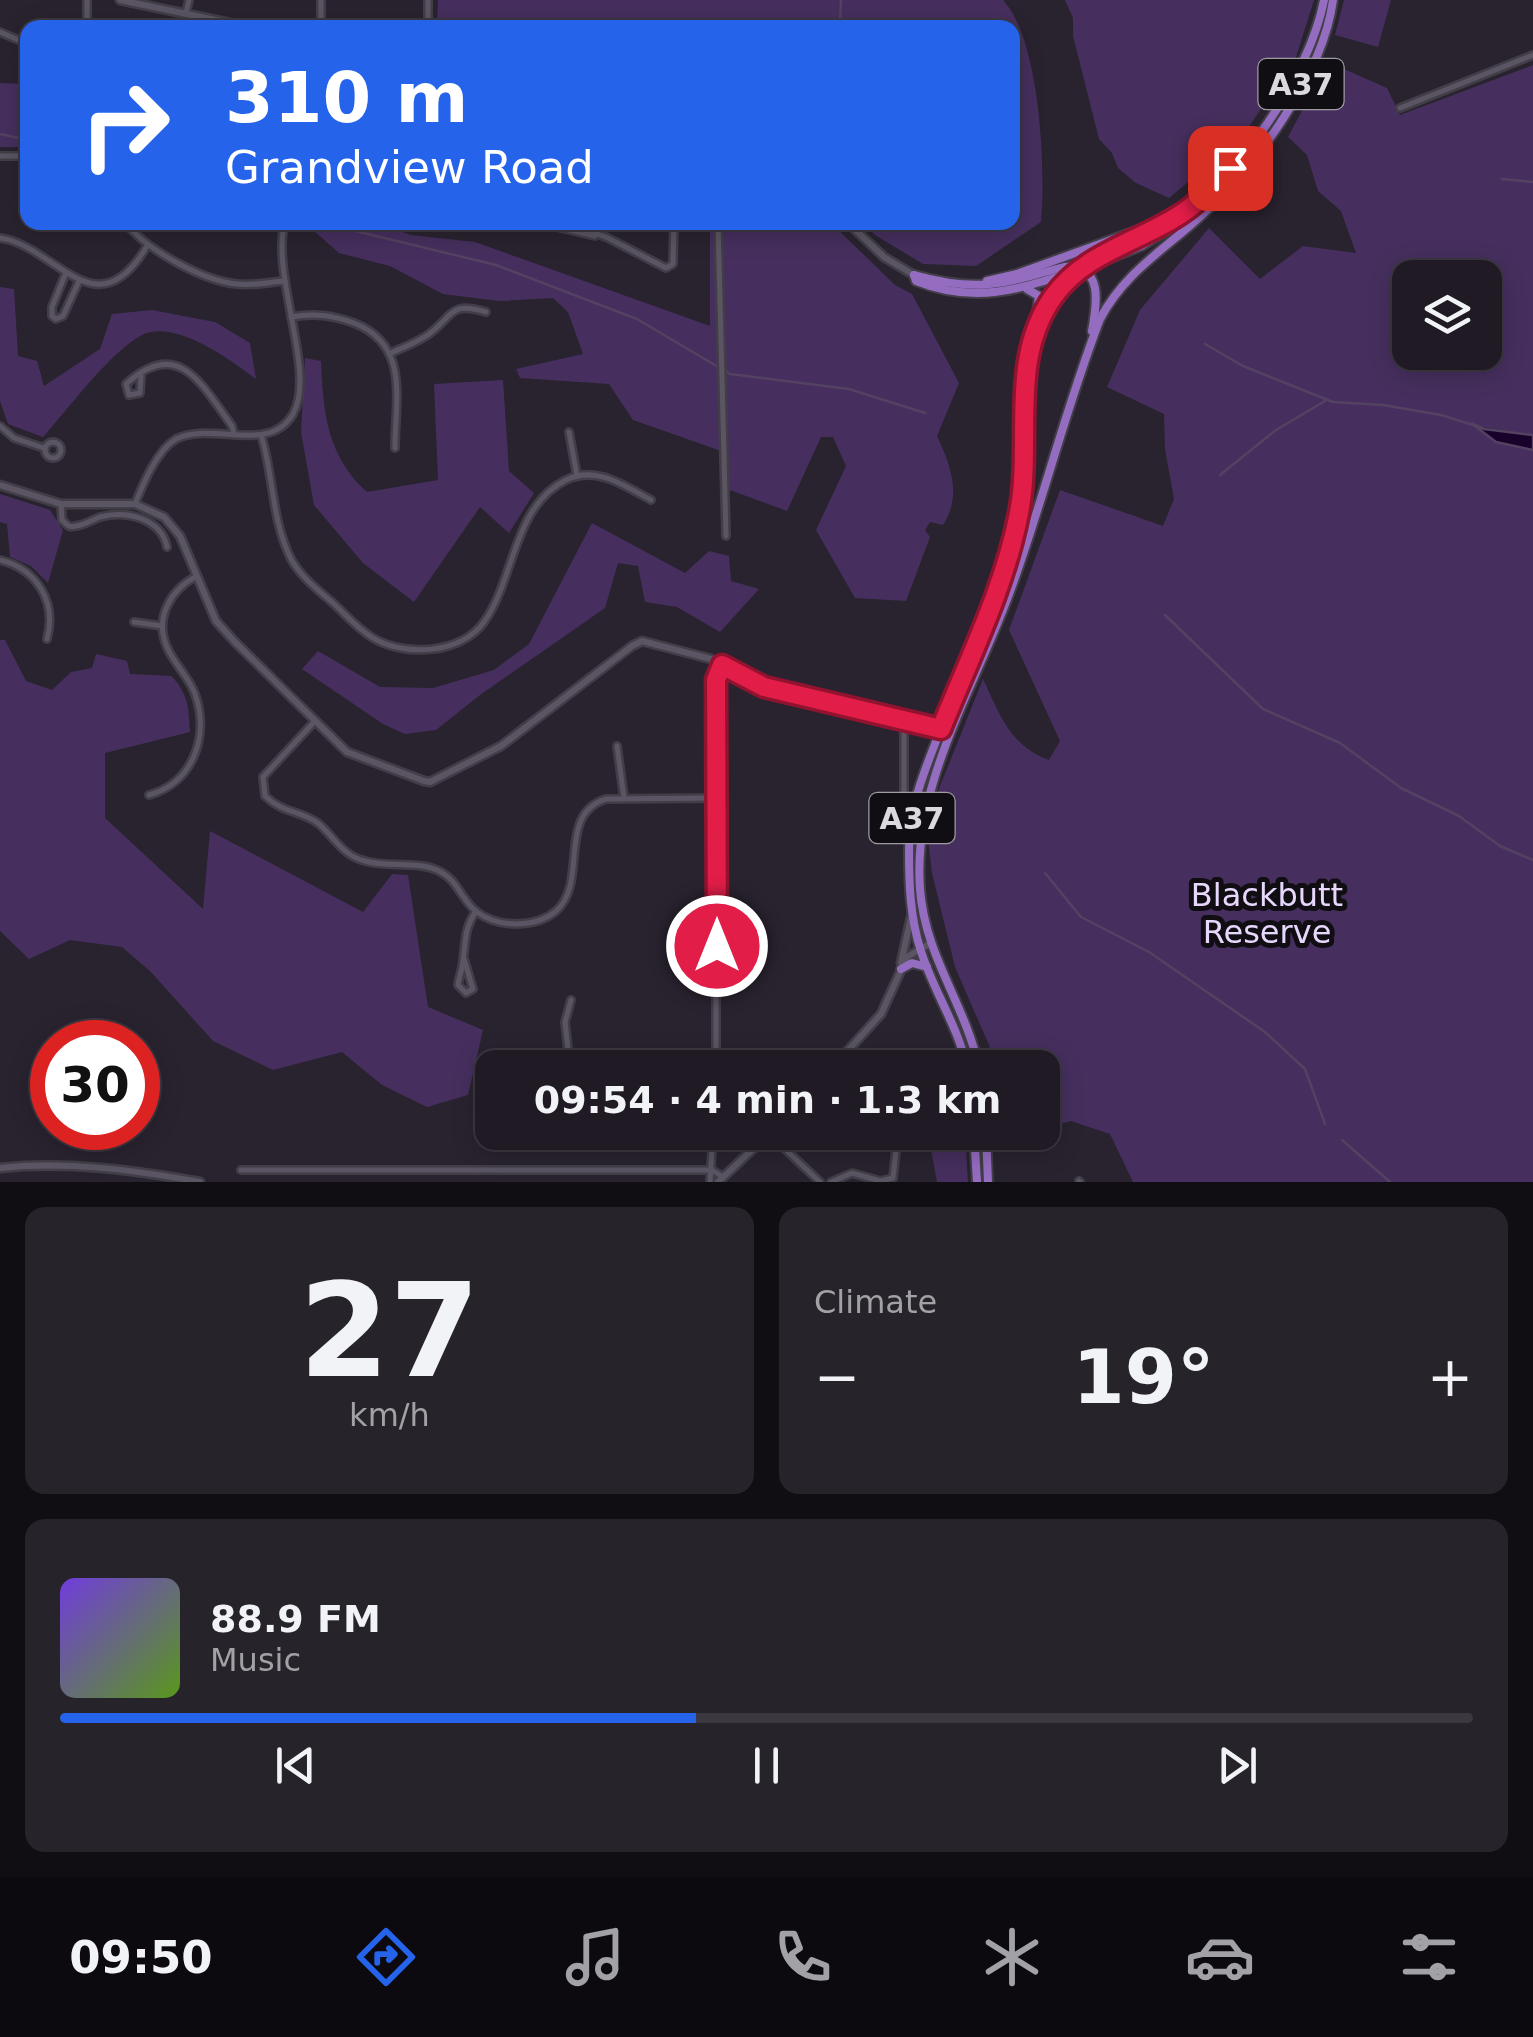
<!DOCTYPE html>
<meta charset="utf-8">
<style>
body{margin:0;font-family:"DejaVu Sans",sans-serif;background:#27232b;color:#f1f3f6;height:100vh;display:flex;flex-direction:column;font-size:38px;white-space:nowrap}
*{box-sizing:border-box;margin:0}
p{font-size:32px;color:#a1a1a6}
.icon{flex:none;width:55px;height:55px;fill:none;stroke:currentColor;stroke-width:2;stroke-linecap:round;stroke-linejoin:round}
.map{position:relative;height:1182px;overflow:hidden}
.sheet{display:flex;flex-direction:column;gap:25px;padding:25px;background:#110e13;flex:1}
.sheet>*{flex:none}
.guide{position:absolute;left:20px;top:20px;width:1000px;height:210px;border-radius:20px;box-shadow:0 5px 25px #0003,0 0 0 2px #3c3841;background:#2563eb;color:#fff;overflow:hidden}
.controls{position:absolute;left:1392px;top:260px;display:grid;gap:20px}
.controls a{display:grid;place-items:center;width:110px;height:110px;border-radius:20px;background:#1f1a23;box-shadow:0 5px 25px #0003,0 0 0 2px #3c3841;font-size:50px}
.speed{position:absolute;left:30px;top:1020px;display:flex;gap:20px;font-size:50px;font-weight:700;text-align:center}
.speed>*{display:grid;place-content:center;width:130px;height:130px;border-radius:50%;background:#1f1a23;box-shadow:0 5px 25px #0003,0 0 0 2px #3c3841;line-height:1}
.speed .limit{border:15px solid #d22;background:#fff;color:#111}
.pin{position:absolute;display:grid;place-items:center;width:85px;height:85px;color:#fff;margin:-42px;border-radius:20px;box-shadow:0 5px 15px #0006}
.me{position:absolute;width:110px;margin:-55px;rotate:0deg;stroke-linejoin:round;filter:drop-shadow(0 0 8px #0008)}
.turn{display:flex;align-items:center;gap:35px;height:210px;padding:0 40px;font-size:45px}
.turn .icon{width:130px;height:130px;stroke-width:2.5}
.turn b{display:block;font-size:70px;line-height:85px}
.big{font-size:75px;font-weight:600;line-height:1.1}
.sheet .card{flex:1;display:flex;flex-direction:column;justify-content:center;gap:15px;min-width:0;padding:0 35px;border-radius:20px;background:#27232b}
.sheet .dial{align-items:center;gap:0}
.dial b{font-size:130px;line-height:1}
.song{display:flex;align-items:center;gap:30px}
.cover{width:120px;height:120px;border-radius:15px;background:linear-gradient(135deg,hsl(260 70% 55%),hsl(90 70% 35%))}
.played{height:10px;border-radius:5px;background:linear-gradient(90deg,#2563eb 45%,#3c3841 45%)}
.keys{display:flex;justify-content:space-around;direction:ltr}
.heat{display:flex;justify-content:space-between;align-items:center;font-size:55px;direction:ltr}
.sheet .tiles{flex:1;display:grid;gap:25px;grid-template-columns:1fr 1fr}
.card:last-child{grid-column:span 2}
.trip{position:absolute;left:475px;top:1050px;width:585px;height:100px;border-radius:20px;background:#1f1a23;box-shadow:0 5px 25px #0003,0 0 0 2px #3c3841;font-weight:600;line-height:100px;text-align:center}
.tabs{display:flex;height:160px;justify-content:space-around;align-items:center;background:#0c0a0e;color:#a1a1a6}
.tabs .icon{width:70px;height:70px}
.tabs .active{color:#2563eb}
.tabs b{font-size:45px;color:#f1f3f6}
.map>svg:first-child{display:block}
.green{fill:#462f5e;fill-rule:evenodd}
.water{fill:#18012a;stroke:#534261;stroke-width:2.5}
.lines{fill:none;stroke-linecap:round;stroke-linejoin:round}
.stream{stroke:#534261;stroke-width:2.5}
.minor-casing{stroke:#423e47;stroke-width:10}
.tertiary-casing{stroke:#423e47;stroke-width:11}
.secondary-casing{stroke:#423e47;stroke-width:11}
.trunk-casing{stroke:#423e47;stroke-width:12}
.minor{stroke:#5b5563;stroke-width:5}
.tertiary{stroke:#5b5563;stroke-width:6}
.secondary{stroke:#5b5563;stroke-width:6}
.trunk{stroke:#946cc0;stroke-width:8}
.route-casing{stroke:#92132f;stroke-width:25}
.route{stroke:#e11d48;stroke-width:18}
.labels{text-anchor:middle;dominant-baseline:central;stroke-width:10;stroke-linejoin:round;paint-order:stroke}
.shield{fill:#100e13;stroke:#9f9ba2;stroke-width:2.5}
.shield-label{font-size:30px;font-weight:bold;fill:#dcd8e0}
.park-label{font-size:32px;fill:#e7d7fc;stroke:#100e13}
</style>
<div class="map">
<svg width="1533" height="1182" viewBox="0 0 1533 1182">
<rect width="100%" height="100%" fill="#29232f"/>
<g class="green">
<path d="M438,0H1003C1040,39 1046,170 1041,222L976,266L923,264L875,235L863,223L1012,222V28H437Z"/>
<path d="M1065,0H1314L1296,57L1242,137L1169,198L1136,183L1118,168L1112,153L1099,139L1073,36V18Z"/>
<path d="M1344,0H1391L1378,47L1335,35Z"/>
<path d="M1328,62L1387,88L1400,115L1533,65V435L1476,426L1496,442L1533,450V1182H1133L1110,1134L1071,1121L1043,1128L1042,1068L993,1067L989,1045L955,967L932,873L926,821L983,679C1000,715 1010,746 1049,760L1060,741L1009,630L1060,490L1163,526L1174,499L1165,449L1164,414L1107,387L1140,310L1209,228L1260,279L1303,246L1356,253L1341,211L1318,191L1307,155L1288,137ZM1410,278H1485V352H1410Z"/>
<path d="M0,83L27,84V147H0Z"/>
<path d="M305,223H377L411,235L475,242L710,326V223H831L895,285L912,294L959,383L937,436C951,466 962,496 943,525L930,522L925,530L930,537L906,601L855,598L816,530L846,466L833,437H821L787,511L727,489L724,452L633,420L609,384L520,378L516,369L583,354L568,312L553,298L499,301L443,294L390,266L339,253Z"/>
<path d="M0,287L14,289L18,356L37,361L44,386L100,349L112,314L152,310L215,322L250,343L256,379C230,360 176,319 142,335C111,351 68,409 43,437L8,424L0,401Z"/>
<path d="M305,358L321,361C323,412 327,456 367,492L438,480L434,384L503,380L509,471L534,493L509,533L480,507L414,602L363,563L314,505L301,432Z"/>
<path d="M0,494L50,510L63,530L48,583L31,566L10,557L7,524L0,522Z"/>
<path d="M592,523L685,573L709,551L729,556L731,581L759,589L720,632L677,607L645,602L638,566L618,563L605,608L480,695L436,730L405,734L383,724L302,669L318,651L380,687L433,688L494,670L529,644Z"/>
<path d="M0,640H5L26,681L52,690L71,672L92,668L96,654L127,661L130,674L171,676C188,692 189,710 190,732L105,753V818L203,909L210,831L363,912L392,874L408,875L428,1007L483,1030L468,1095L427,1107L382,1085L342,1052L273,1070L213,1041L150,971L122,947L70,940L29,959L0,931Z"/>
<path d="M928,1133H965L968,1182H937Z"/>
</g>
<path class="water" d="M1471,423L1484,429L1533,435V450L1496,442Z"/>
<g class="lines">
<g class="stream">
<path d="M841,0L840,23L844,28"/>
<path d="M0,134L28,140"/>
<path d="M1502,179L1533,182"/>
<path d="M318,222L496,265L637,319L730,374L849,389L925,413"/>
<path d="M1205,344L1243,366L1333,402L1383,405L1441,415L1473,425"/>
<path d="M1220,475L1276,430L1325,401"/>
<path d="M1165,615L1263,709L1340,743L1401,788L1459,816L1500,846L1533,860"/>
<path d="M1045,873L1081,917L1149,952L1265,1032L1305,1069L1325,1124"/>
<path d="M1342,1140L1390,1182"/>
</g>
<g class="minor-casing">
<g id="minor">
<path d="M321,0V28"/>
<path d="M186,13L189,0"/>
<path d="M87,28V0"/>
<path d="M428,28V0"/>
<path d="M0,32L28,44"/>
<path d="M1400,108L1533,55"/>
<path d="M0,156H28"/>
<path d="M125,222C145,249 203,281 237,284C253,286 269,282 285,281"/>
<path d="M535,222L595,236"/>
<path d="M567,222L608,238L666,268L673,264L674,222"/>
<path d="M718,222L726,536"/>
<path d="M0,238C55,245 96,333 147,246"/>
<path d="M65,275L52,307V316L56,319L63,316L79,281"/>
<path d="M291,317C314,313 332,315 354,323C410,345 395,399 395,448"/>
<path d="M391,353C404,347 418,342 429,334C454,315 450,301 486,312"/>
<path d="M141,376L140,393L129,395L126,384C178,337 201,383 232,426L234,434"/>
<path d="M0,426L14,438L44,448"/>
<path d="M569,432L577,476"/>
<path d="M261,435C274,476 271,519 291,559C301,577 318,590 333,603C346,615 358,629 373,638C405,657 461,654 484,622C515,579 513,506 566,480C596,465 625,486 651,500"/>
<circle cx="53" cy="450" r="8"/>
<path d="M61,504L62,520C68,525 68,528 76,526C84,525 92,520 100,517C126,510 161,518 167,547"/>
<path d="M135,504C143,484 157,450 176,439C211,421 269,455 293,414C317,373 270,274 285,222"/>
<path d="M0,560C37,569 57,602 47,639"/>
<path d="M134,622L162,626"/>
<path d="M315,721L263,777L265,796C282,813 303,811 319,824C335,838 343,856 365,861C389,868 419,860 441,872C458,881 462,901 477,912C498,928 536,928 556,911C589,882 556,814 606,799L717,798"/>
<path d="M617,746L624,798"/>
<path d="M149,795C193,783 210,736 195,694C189,677 174,664 167,647C154,618 171,589 197,576"/>
<path d="M904,805V722"/>
<path d="M464,959L473,989L466,993L458,985C459,976 463,968 463,960C466,940 464,929 476,911"/>
<path d="M570,1068L565,1022L571,1000"/>
<path d="M716,1068V680L721,665"/>
<path d="M769,1134L820,1182"/>
<path d="M241,1170H712L723,1177"/>
<path d="M1079,1181L1080,1182"/>
<path d="M710,1182L713,1132"/>
<path d="M831,1182L852,1173L880,1181L893,1178L898,1132"/>
</g>
</g>
<g class="tertiary-casing">
<path id="tertiary" d="M0,485L61,504H135L164,517L180,536L216,621L235,642L347,752L424,781L430,782L501,746L632,646L642,641L711,659L764,687L904,722L944,728"/>
</g>
<g class="secondary-casing">
<g id="secondary">
<path d="M120,0L254,28"/>
<path d="M847,222L884,257L914,275"/>
<path d="M901,963L911,917"/>
<path d="M832,1068L881,1014L907,957L929,944"/>
<path d="M0,1168C66,1161 135,1170 200,1182"/>
<path d="M718,1182L771,1132"/>
</g>
</g>
<g class="trunk-casing">
<g id="trunk">
<path d="M1088,267L1141,246L1204,208"/>
<path d="M914,275L916,281C973,304 1020,290 1075,271"/>
<path d="M914,275C979,293 1001,284 1064,267C1104,264 1097,304 1092,331"/>
<path d="M987,281L1017,274L1144,228"/>
<path d="M1027,289L1039,296L1036,322"/>
<path d="M901,969L912,963L927,967"/>
<path d="M967,1068C958,1025 932,989 920,948C910,916 909,883 909,850C909,803 928,762 945,719C970,657 1000,593 1016,527C1034,452 1004,355 1057,292C1088,255 1131,243 1171,220C1238,182 1310,74 1324,0"/>
<path d="M979,1068C965,1003 925,957 920,889C912,781 977,685 1012,586C1044,498 1066,407 1100,319C1125,272 1164,250 1202,215C1256,166 1323,75 1333,0"/>
<path d="M974,1132L977,1182"/>
<path d="M986,1132L988,1182"/>
</g>
</g>
<use href="#minor" class="minor"/>
<use href="#tertiary" class="tertiary"/>
<use href="#secondary" class="secondary"/>
<use href="#trunk" class="trunk"/>
</g>
<g class="lines">
<g class="route-casing">
<path id="route" d="M717,946L716,680L722,665L764,687L941,729C969,659 1005,587 1019,513C1033,441 1008,361 1053,297C1083,255 1131,244 1173,219C1196,206 1213,187 1230,168"/>
</g>
<use href="#route" class="route"/>
</g>
<g class="labels">
<g class="shield">
<rect x="1258.5" y="59" width="85" height="50" rx="8"/>
<rect x="869.5" y="793" width="85" height="50" rx="8"/>
</g>
<g class="shield-label">
<text x="1301" y="84">A37</text>
<text x="912" y="818">A37</text>
</g>
<g class="park-label">
<text x="1267" y="895">Blackbutt<tspan x="1267" dy="37">Reserve</tspan></text>
</g>
</g>
</svg>
<div class="controls">
<a><svg class="icon" aria-label="layers" viewBox="0 0 24 24"><path d="M12 4l9 5-9 5-9-5zM3 14l9 5 9-5"/></svg></a>
</div>
<div class="speed"><div class="limit">30</div></div>
<div class="pin" style="left:1230px;top:168px;background:#d93025"><svg class="icon" aria-label="arrive" viewBox="0 0 24 24"><path d="M6 21V4h12l-3 4 3 4H6"/></svg></div>
<svg class="me" style="left:717px;top:946px" viewBox="-20 -20 40 40"><circle r="17" fill="#e11d48" stroke="#fff" stroke-width="3"/><path d="M0-11L8 9 0 5-8 9z" fill="#fff"/></svg>
<div class="trip">09:54 · 4 min · 1.3 km</div>
<div class="guide">
<div class="turn"><svg class="icon" aria-label="right" viewBox="0 0 24 24"><path d="M7 20v-9h11M14 6l5 5-5 5"/></svg><div><b>310 m</b>Grandview Road</div></div>
</div>
</div>
<section class="sheet">
<div class="tiles">
<div class="card dial"><b>27</b><p>km/h</p></div>
<div class="card"><p>Climate</p>
<div class="heat"><a>−</a><b class="big">19°</b><a>+</a></div>
</div>
<div class="card">
<div class="song"><i class="cover"></i><div><b>88.9 FM</b><p>Music</p></div></div>
<div class="played"></div>
<div class="keys"><svg class="icon" aria-label="previous" viewBox="0 0 24 24"><path d="M18 5L8 12l10 7zM5 5v14"/></svg><svg class="icon" aria-label="pause" viewBox="0 0 24 24"><path d="M8 5v14M16 5v14"/></svg><svg class="icon" aria-label="next" viewBox="0 0 24 24"><path d="M6 5l10 7-10 7zM19 5v14"/></svg></div>
</div>
</div>
</section>
<nav class="tabs">
<b>09:50</b>
<svg class="icon active" aria-label="directions" viewBox="0 0 24 24"><path d="M12 3l9 9-9 9-9-9zM9 14v-3h6M13 9l2 2-2 2"/></svg>
<svg class="icon" aria-label="music" viewBox="0 0 24 24"><path d="M9 18V5l10-2v13"/><circle cx="6" cy="18" r="3"/><circle cx="16" cy="16" r="3"/></svg>
<svg class="icon" aria-label="phone" viewBox="0 0 24 24"><path d="M5 4h4l2 5-3 2q2 4 5 5l2-3 5 2v4C11 20 4 13 5 4z"/></svg>
<svg class="icon" aria-label="climate" viewBox="0 0 24 24"><path d="M12 3v18M4 7l16 10M4 17L20 7"/></svg>
<svg class="icon" aria-label="car" viewBox="0 0 24 24"><path d="M5 17H2v-5l4-1 3-4h7l3 4 3 1v5h-3M9 17h6M6 11h13"/><circle cx="7" cy="17" r="2"/><circle cx="17" cy="17" r="2"/></svg>
<svg class="icon" aria-label="filters" viewBox="0 0 24 24"><path d="M4 7h16M4 17h16"/><circle cx="9" cy="7" r="2"/><circle cx="15" cy="17" r="2"/></svg>
</nav>
